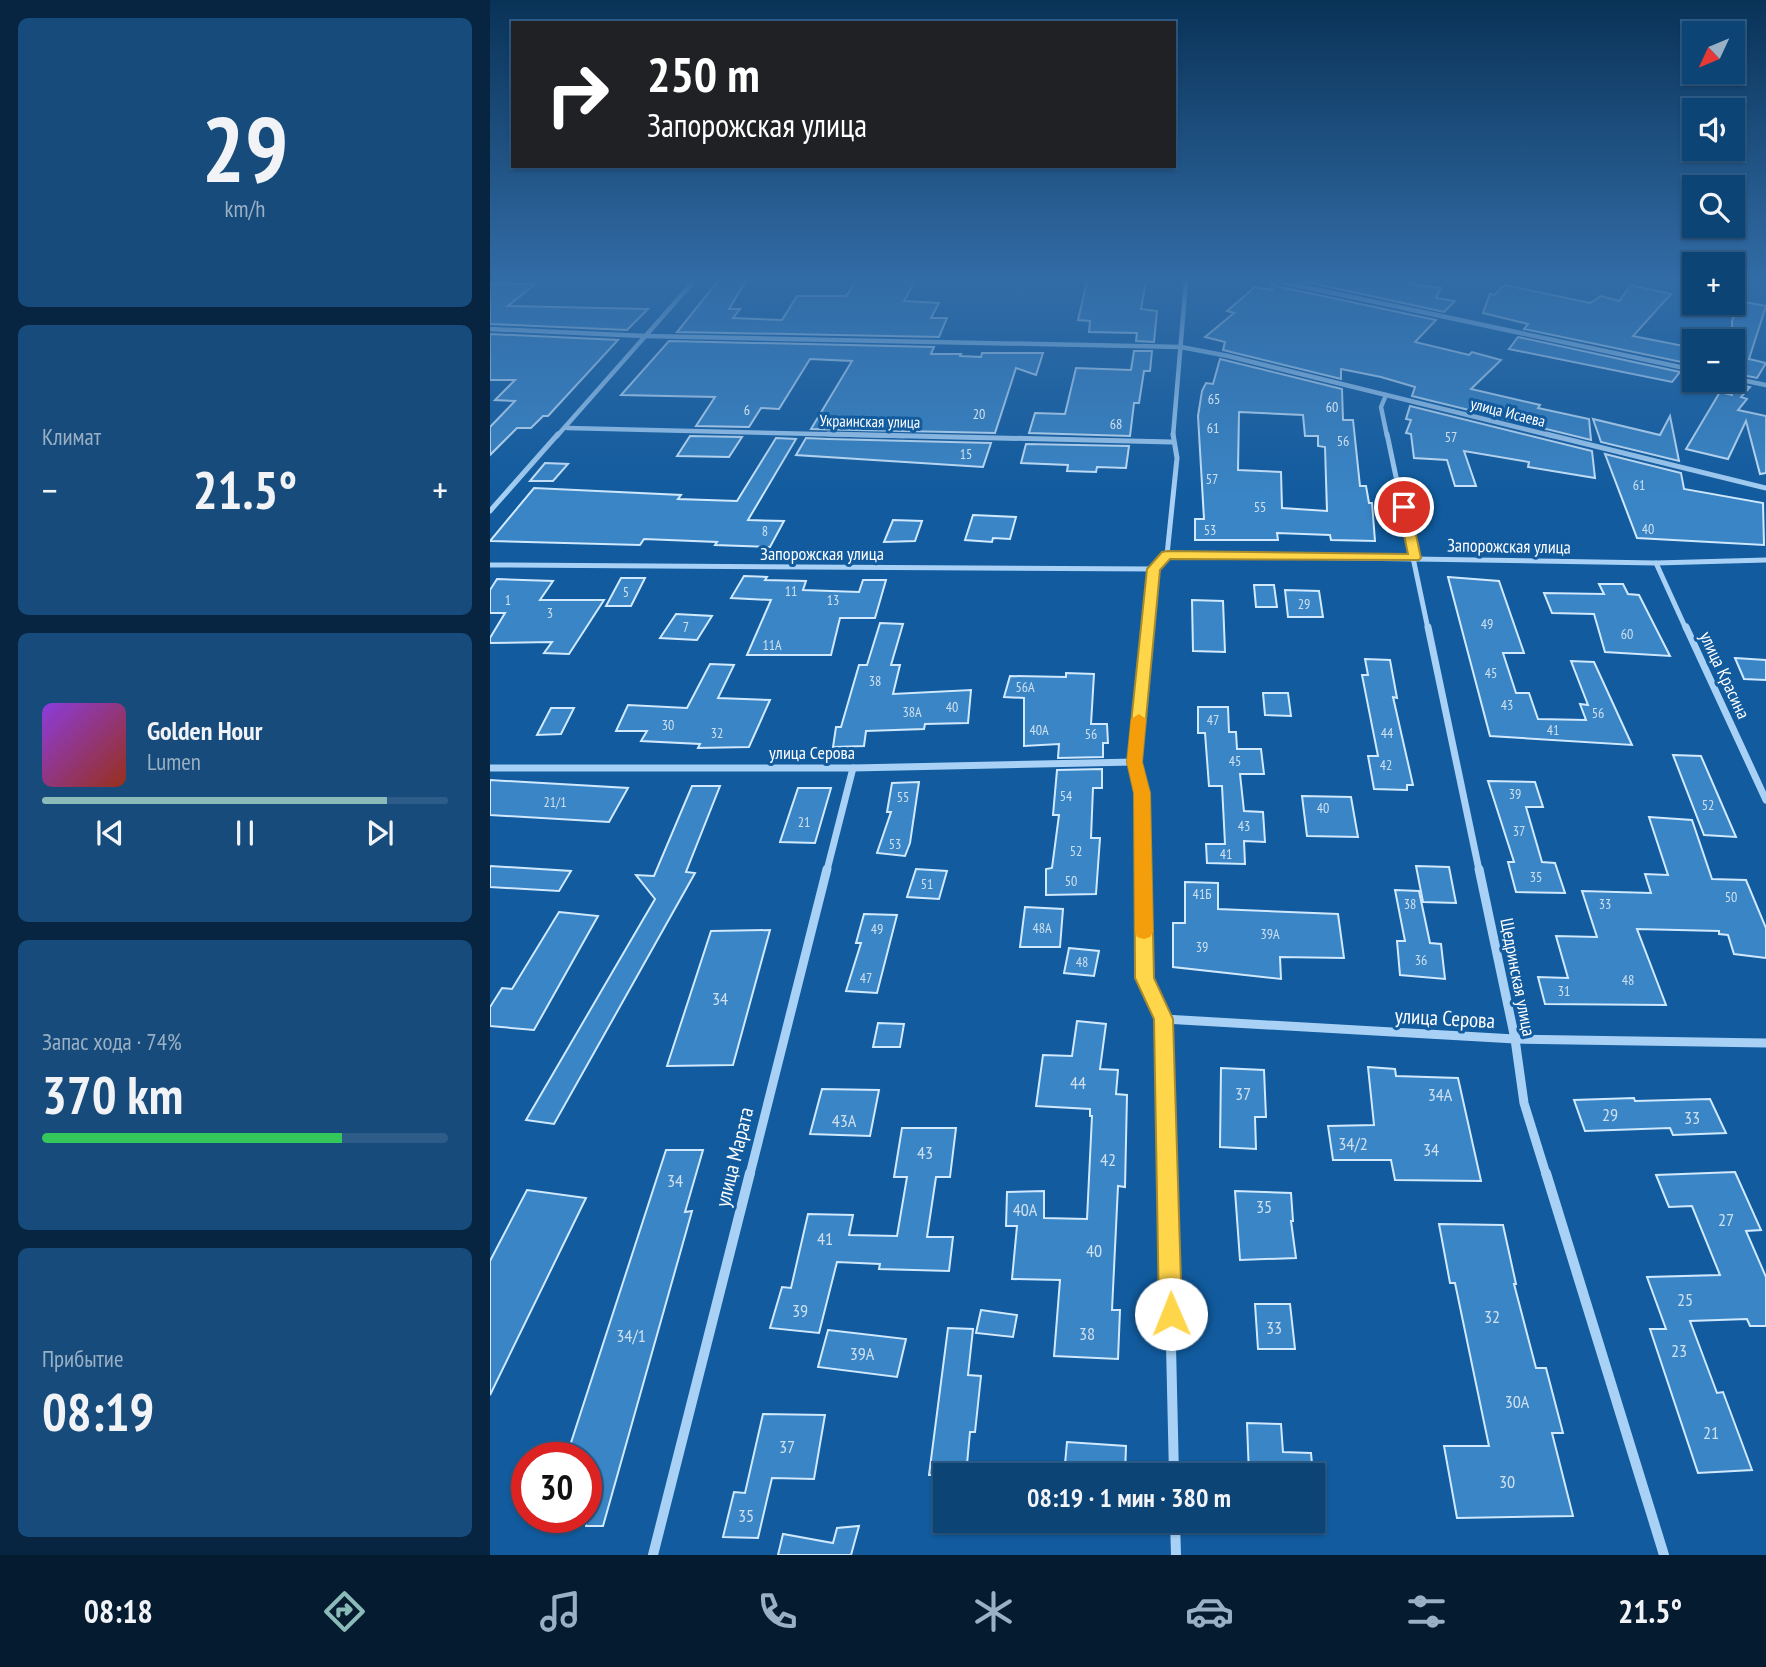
<!DOCTYPE html>
<html lang="ru">
<meta charset="utf-8">
<style>
body{margin:0;font-family:"PT Sans Narrow",sans-serif;background:#164b7b;color:#f1f3f6;height:100vh;display:flex;flex-direction:column;font-size:26px;white-space:nowrap}
*{box-sizing:border-box;margin:0}
p{font-size:23px;color:#9ab0c5}
.icon{flex:none;width:38px;height:38px;fill:none;stroke:currentColor;stroke-width:2;stroke-linecap:round;stroke-linejoin:round}
.map{position:relative;flex:1;overflow:hidden}
.panel{display:flex;flex-direction:column;gap:18px;padding:18px;background:#072541;width:490px}
.panel>*{flex:none}
.banner{position:absolute;left:21px;top:21px;width:665px;height:147px;border-radius:0px;box-shadow:0 2px 5px #0004,0 0 0 2px #2d5c88;background:#202124;color:#fff;overflow:hidden}
.needle{width:46px;rotate:226deg}
.fabs{position:absolute;left:1192px;top:21px;display:grid;gap:14px}
.fabs a{display:grid;place-items:center;width:63px;height:63px;border-radius:0px;background:#0d4476;box-shadow:0 2px 5px #0004,0 0 0 2px #2d5c88;font-size:35px}
.speed{position:absolute;left:21px;top:1442px;display:flex;gap:14px;font-size:35px;font-weight:700;text-align:center}
.speed>*{display:grid;place-content:center;width:91px;height:91px;border-radius:50%;background:#0d4476;box-shadow:0 2px 5px #0004,0 0 0 2px #2d5c88;line-height:1}
.speed .limit{border:10px solid #d22;background:#fff;color:#111}
.pin{position:absolute;display:grid;place-items:center;width:60px;height:60px;color:#fff;margin:-30px;border:4px solid #fff;border-radius:50%;box-shadow:0 2px 7px #0007}
.me{position:absolute;width:77px;margin:-38px;rotate:359deg;stroke-linejoin:round;filter:drop-shadow(0 0 5px #0008)}
.turn{display:flex;align-items:center;gap:24px;height:147px;padding:0 21px;font-size:32px}
.turn .icon{width:91px;height:91px;stroke-width:2.5}
.turn b{display:block;font-size:49px;line-height:60px}
.big{font-size:52px;font-weight:700;line-height:1.1}
.panel .widget{flex:1;display:flex;flex-direction:column;justify-content:center;gap:10px;min-width:0;padding:0 24px;border-radius:10px;background:#164b7b}
.panel .dial{align-items:center;gap:0}
.dial b{font-size:91px;line-height:1}
.song{display:flex;align-items:center;gap:21px}
.cover{width:84px;height:84px;border-radius:10px;background:linear-gradient(135deg,hsl(270 70% 55%),hsl(10 70% 35%))}
.played{height:7px;border-radius:4px;background:linear-gradient(90deg,#8bbbb9 85%,#2d5c88 85%)}
.keys{display:flex;justify-content:space-around;direction:ltr}
.heat{display:flex;justify-content:space-between;align-items:center;font-size:38px;direction:ltr}
.charge{height:10px;border-radius:5px;background:linear-gradient(90deg,#34c759 74%,#2d5c88 0)}
.trip{position:absolute;left:443px;top:1463px;width:392px;height:70px;border-radius:0px;background:#0d4476;box-shadow:0 2px 5px #0004,0 0 0 2px #2d5c88;font-weight:700;line-height:70px;text-align:center}
.tabs{display:flex;height:112px;justify-content:space-around;align-items:center;background:#051b2f;color:#9ab0c5}
.tabs .icon{width:49px;height:49px}
.tabs .current{color:#8bbbb9}
.tabs b{font-size:32px;color:#f1f3f6}
main{display:flex;flex:1;min-height:0}
.map>svg:first-child{display:block}
.building{fill:#3a85c5;stroke:#d0e9fe;stroke-width:2;fill-rule:evenodd}
.lines{fill:none;stroke-linecap:round;stroke-linejoin:round}
.street-far4{stroke:#a8d1f5;stroke-width:4.5}
.street-far3{stroke:#a8d1f5;stroke-width:5}
.street-far2{stroke:#a8d1f5;stroke-width:7}
.street-far1{stroke:#a8d1f5;stroke-width:9}
.street{stroke:#a8d1f5;stroke-width:10}
.route{fill:#ffd54a;stroke:#a68a30;stroke-width:2}
.slow{fill:#f59e0b}
.labels{text-anchor:middle;dominant-baseline:central;stroke-width:6;stroke-linejoin:round;paint-order:stroke}
.number-label{font-size:14px;fill:#cee0f0}
.far-street-label{font-size:16px;fill:#fff;stroke:#115b9e}
.street-label{font-size:18px;fill:#fff;stroke:#115b9e}
.near-number-label{font-size:18px;fill:#cee0f0}
.near-street-label{font-size:21px;fill:#fff;stroke:#115b9e}
</style>
<main>
<section class="panel">
<div class="widget dial"><b>29</b><p>km/h</p></div>
<div class="widget"><p>Климат</p>
<div class="heat"><a>−</a><b class="big">21.5°</b><a>+</a></div>
</div>
<div class="widget">
<div class="song"><i class="cover"></i><div><b>Golden Hour</b><p>Lumen</p></div></div>
<div class="played"></div>
<div class="keys"><svg class="icon" aria-label="previous" viewBox="0 0 24 24"><path d="M18 5L8 12l10 7zM5 5v14"/></svg><svg class="icon" aria-label="pause" viewBox="0 0 24 24"><path d="M8 5v14M16 5v14"/></svg><svg class="icon" aria-label="next" viewBox="0 0 24 24"><path d="M6 5l10 7-10 7zM19 5v14"/></svg></div>
</div>
<div class="widget"><p>Запас хода · 74%</p><b class="big">370 km</b><div class="charge"></div></div>
<div class="widget"><p>Прибытие</p><b class="big">08:19</b></div>
</section>
<div class="map">
<svg width="1276" height="1555" viewBox="0 0 1276 1555">
<rect width="100%" height="100%" fill="#115b9e"/>
<g class="building">
<path d="M228,281H256L239,309H250L243,318L292,320L307,296H356L366,281H425L414,301L449,303L441,318H457L449,337L187,332Z"/>
<path d="M597,281H656L651,309L667,311L664,342L646,341L647,333L599,332L600,321L588,320Z"/>
<path d="M812,281H922L920,284L951,288L946,298L965,301L954,312Z"/>
<path d="M782,282L786,286L946,320L925,342L979,355L982,352L1011,360L981,389L1050,405L1048,408L1099,419L1101,440L922,396L925,387L891,377L851,369V379L733,350L735,342L715,337L744,313L737,311L765,287L782,290Z"/>
<path d="M0,283L45,284L18,306L158,309L137,330L0,324Z"/>
<path d="M1015,285L1100,303L1111,296L1129,301L1141,285L1181,294L1143,336L1204,348V353L1196,363L1034,329L1038,324L993,313L1000,294L1004,295Z"/>
<path d="M1250,301L1276,306L1259,359L1276,363L1267,378L1242,373V321Z"/>
<path d="M0,334L128,340L58,416H53L41,428H27L0,455V427L25,401L5,400L25,380H0Z"/>
<path d="M1028,337L1190,372L1182,382L1019,349Z"/>
<path d="M179,341L444,347L441,354H471L470,356L491,357L492,353H553L546,375L526,368L505,433L321,429L362,361L320,359L289,409L271,408L259,427L206,426L225,397L131,395Z"/>
<path d="M644,351H662L660,371H654L649,403H644L640,436L539,433L545,413L575,414L586,368L641,370Z"/>
<path d="M730,359L852,389L853,420H863L870,486H876L879,503H882L885,541L841,540L840,535L787,533L788,540H705V519H714L708,416L712,391L716,383L723,384ZM749,412L813,415L815,436H828V446L835,447L837,511L792,508L791,472L748,470Z"/>
<path d="M1242,383L1260,387L1251,397L1257,399L1248,410L1276,416V473L1270,474L1256,421L1238,459L1196,449L1230,392L1242,395Z"/>
<path d="M920,406L1102,451L1105,478L1038,467L1039,462L974,451L986,486H965L957,460L924,458L921,434L916,433L921,420L916,419Z"/>
<path d="M1180,416L1189,461L1111,442L1103,419L1170,435Z"/>
<path d="M200,436L252,437L239,457L187,456Z"/>
<path d="M286,438L306,439L258,520L294,521L280,547L225,545L227,542L154,539L150,545L0,541L44,488L191,495L188,499L247,501Z"/>
<path d="M316,438L338,439L501,443L493,467L306,455Z"/>
<path d="M536,444L639,446L636,468L607,467L606,472L577,471L578,465L531,463Z"/>
<path d="M1115,454L1191,473L1194,489L1273,503L1274,545L1147,538Z"/>
<path d="M55,463L78,464L63,481H40Z"/>
<path d="M483,515L526,517L520,539L503,538L502,542L475,540Z"/>
<path d="M403,520L432,521L425,541L394,542Z"/>
<path d="M254,576L277,577L275,580L316,581L313,590L369,592L373,580H396L385,618H350L341,655H257L281,600L241,598Z"/>
<path d="M958,577L1009,581L1034,653H1013L1026,693H1039L1048,719L1096,720L1090,704L1098,705L1081,661L1104,662L1142,745L1000,736Z"/>
<path d="M131,578H155L141,606H116Z"/>
<path d="M7,579L63,581L50,600H114L79,654L54,653L62,642L0,643V638L15,613H0V590Z"/>
<path d="M1109,584H1133L1138,594L1149,595L1180,656L1115,652L1104,614L1062,613L1054,593L1114,594Z"/>
<path d="M764,585H784L787,607H766Z"/>
<path d="M795,590L829,591L833,617H798Z"/>
<path d="M702,600L733,601L735,652L703,651Z"/>
<path d="M186,614L222,616L207,640L170,638Z"/>
<path d="M390,623L413,624L401,665H410L403,694L481,690L478,723L435,724L434,729L376,731L374,746L343,747L346,727H351L369,665H377Z"/>
<path d="M1245,658L1276,660V680L1254,679Z"/>
<path d="M875,659L900,660L907,698L903,697L923,785H917V790L884,789L878,756H888L872,675H878Z"/>
<path d="M220,664L244,665L228,698L280,700L259,747L208,748L210,744L151,741L157,731H126L138,705L197,708Z"/>
<path d="M576,673L604,674L601,724H617L618,743H613V757L568,758L569,744L534,746V698L514,697L520,676L576,677Z"/>
<path d="M773,693H798L801,716L775,715Z"/>
<path d="M708,707H738L739,732H746L747,749H771L774,774H750L754,811L773,812L775,842L754,841L755,864L717,863L716,844H735L732,786H719L715,733H708Z"/>
<path d="M61,708H84L71,734L47,735Z"/>
<path d="M1183,755L1211,756L1246,837L1214,835Z"/>
<path d="M612,769V788H603L601,838H610L606,894L556,895V869L562,868L569,815H563L567,770Z"/>
<path d="M0,780L138,788L119,822L0,815Z"/>
<path d="M998,781L1045,782L1053,807H1036L1052,862L1065,863L1075,893L1026,892L1018,862H1024Z"/>
<path d="M429,782L420,843L415,856L387,853L401,812H397L402,783Z"/>
<path d="M202,786H230L196,872L205,873L64,1124L36,1120L165,899L146,875L164,876Z"/>
<path d="M308,788H341L325,843L290,842Z"/>
<path d="M812,796L861,797L868,837L817,836Z"/>
<path d="M1159,817L1202,820L1222,879L1256,880L1276,928V958L1244,954L1238,935L1229,934V931L1147,929L1176,1005L1055,1004L1048,977L1078,978L1066,936L1107,937L1092,891L1161,893L1155,874L1178,875Z"/>
<path d="M0,866L81,871L69,891L0,887Z"/>
<path d="M926,866L959,867L966,903L933,902Z"/>
<path d="M426,869L457,871L449,899L417,897Z"/>
<path d="M695,882L728,883V909L848,914L854,958L790,957L791,979L683,967V923H695Z"/>
<path d="M905,890L929,891L940,943L951,944L955,979L910,975L907,941H915Z"/>
<path d="M535,907L573,909L570,947H530Z"/>
<path d="M69,912L108,916L44,1030L0,1026V1007L12,988L22,989Z"/>
<path d="M374,914L407,915L387,993L356,991L371,943H366Z"/>
<path d="M280,930L243,1065L177,1066L221,931Z"/>
<path d="M579,948L609,951L604,976L574,973Z"/>
<path d="M587,1021L616,1024L610,1069L628,1070L626,1094L637,1095L635,1187L628,1186L622,1310H630L628,1359L564,1356L570,1280L522,1279L527,1226H516L517,1192L554,1191V1218L597,1219L602,1116H600V1109L546,1106L553,1055L582,1056Z"/>
<path d="M388,1023L414,1024L410,1047H383Z"/>
<path d="M878,1067L905,1069L906,1076L968,1078L991,1181L905,1180L901,1160H843L838,1126L884,1125Z"/>
<path d="M731,1068L774,1070L776,1117H765L766,1149L730,1147Z"/>
<path d="M332,1089L389,1090L380,1136L320,1134Z"/>
<path d="M1144,1098L1145,1101L1220,1099L1236,1133L1183,1135L1180,1128L1095,1131L1084,1100Z"/>
<path d="M412,1128H466L460,1177H446L437,1237H463L459,1271L389,1269L390,1264L347,1262L329,1333L280,1328L292,1287L301,1288L318,1214L363,1215L359,1235L407,1236L417,1177H404Z"/>
<path d="M176,1150H213L195,1212L202,1211L113,1526H96V1458H76Z"/>
<path d="M1245,1172L1271,1230L1256,1231L1276,1277V1326H1260L1257,1319L1200,1321L1227,1393L1233,1392L1262,1470L1208,1473L1160,1329H1176L1157,1277L1230,1275L1202,1206L1179,1207L1166,1175Z"/>
<path d="M37,1190L96,1198L0,1395V1261Z"/>
<path d="M745,1191L801,1193L803,1221H801L806,1258L750,1260Z"/>
<path d="M949,1224L1013,1225L1026,1284H1024L1046,1368H1056L1073,1433H1062L1083,1516L967,1518L954,1446H999L965,1283H960Z"/>
<path d="M765,1304H800L805,1349H768Z"/>
<path d="M491,1310L527,1315L523,1337L486,1333Z"/>
<path d="M458,1328L483,1329L478,1375L491,1376L485,1432H480L476,1475H439Z"/>
<path d="M338,1330L416,1339L407,1377L328,1367Z"/>
<path d="M273,1414L335,1415L324,1479L282,1478L268,1538L233,1537L244,1492L255,1493Z"/>
<path d="M757,1423L791,1424L793,1452L821,1453L823,1475H759Z"/>
<path d="M577,1442L636,1446L635,1475H574Z"/>
<path d="M369,1526L361,1555H288L293,1534L343,1543L347,1528Z"/>
</g>
<g class="lines">
<g class="street-far4">
<path d="M787,281L1204,370"/>
<path d="M0,329L155,336L691,347L738,356L1063,436"/>
<path d="M1242,378L1276,385"/>
<path d="M896,395L891,407L897,436"/>
<path d="M77,428L414,436"/>
<path d="M67,436L204,281"/>
<path d="M683,436L696,281"/>
</g>
<g class="street-far3">
<path d="M338,434L682,442"/>
<path d="M897,434L938,629"/>
<path d="M1056,434L1276,488"/>
<path d="M0,511L68,434"/>
<path d="M677,555L1166,563L1276,560"/>
<path d="M1166,563L1196,629"/>
<path d="M0,565L664,569"/>
<path d="M658,629L664,569L677,555L687,458L683,434"/>
</g>
<g class="street-far2">
<path d="M938,627L989,870"/>
<path d="M1196,627L1276,800"/>
<path d="M0,768H363L644,762"/>
<path d="M337,870L363,768"/>
<path d="M653,870L652,793L644,762L658,627"/>
</g>
<g class="street-far1">
<path d="M653,869L654,978L674,1019L677,1174"/>
<path d="M989,869L1025,1039L1034,1103L1056,1174"/>
<path d="M674,1019L1025,1039L1276,1043"/>
<path d="M260,1174L337,869"/>
</g>
<g class="street">
<path d="M677,1173L684,1475"/>
<path d="M1056,1173L1174,1555"/>
<path d="M685,1521L686,1555"/>
<path d="M163,1555L260,1173"/>
</g>
</g>
<linearGradient id="sky" x2="0" y2="1"><stop stop-color="#093257"/><stop offset="0.56" stop-color="#326ca6"/><stop offset="1" stop-color="#326ca6" stop-opacity="0"/></linearGradient>
<rect width="1276" height="499" fill="url(#sky)"/>
<path class="route" d="M914,504L920,507L931,558L929,560L680,559L670,570L652,762L660,793L664,978L683,1019L692,1314L689,1323L681,1326L672,1323L669,1314L664,1019L645,978L644,793L637,762L657,569L672,552L677,551L918,554L908,507Z"/>
<path class="slow" d="M649,714L656,719L652,762L660,793L663,932L660,937L654,939L647,937L645,932L644,793L637,762L641,719Z"/>
<g class="labels">
<g class="number-label">
<text x="724" y="399">65</text>
<text x="842" y="407">60</text>
<text x="257" y="410">6</text>
<text x="489" y="414">20</text>
<text x="626" y="424">68</text>
<text x="723" y="428">61</text>
<text x="961" y="437">57</text>
<text x="853" y="441">56</text>
<text x="476" y="454">15</text>
<text x="722" y="479">57</text>
<text x="1149" y="485">61</text>
<text x="770" y="507">55</text>
<text x="1158" y="529">40</text>
<text x="720" y="530">53</text>
<text x="275" y="531">8</text>
<text x="301" y="591">11</text>
<text x="136" y="592">5</text>
<text x="18" y="600">1</text>
<text x="343" y="600">13</text>
<text x="814" y="604">29</text>
<text x="60" y="613">3</text>
<text x="997" y="624">49</text>
<text x="196" y="627">7</text>
<text x="1137" y="634">60</text>
<text x="282" y="645">11А</text>
<text x="1001" y="673">45</text>
<text x="385" y="681">38</text>
<text x="535" y="687">56А</text>
<text x="1017" y="705">43</text>
<text x="462" y="707">40</text>
<text x="422" y="712">38А</text>
<text x="1108" y="713">56</text>
<text x="723" y="720">47</text>
<text x="178" y="725">30</text>
<text x="549" y="730">40А</text>
<text x="1063" y="730">41</text>
<text x="227" y="733">32</text>
<text x="897" y="733">44</text>
<text x="601" y="734">56</text>
<text x="745" y="761">45</text>
<text x="896" y="765">42</text>
<text x="1025" y="794">39</text>
<text x="576" y="796">54</text>
<text x="413" y="797">55</text>
<text x="65" y="802">21/1</text>
<text x="1218" y="805">52</text>
<text x="833" y="808">40</text>
<text x="314" y="822">21</text>
<text x="754" y="826">43</text>
<text x="1029" y="831">37</text>
<text x="405" y="844">53</text>
<text x="586" y="851">52</text>
<text x="736" y="854">41</text>
<text x="1046" y="877">35</text>
<text x="581" y="881">50</text>
<text x="437" y="884">51</text>
<text x="712" y="894">41Б</text>
<text x="1241" y="897">50</text>
<text x="920" y="904">38</text>
<text x="1115" y="904">33</text>
<text x="552" y="928">48А</text>
<text x="387" y="929">49</text>
<text x="780" y="934">39А</text>
<text x="712" y="947">39</text>
<text x="931" y="960">36</text>
<text x="592" y="962">48</text>
<text x="376" y="978">47</text>
<text x="1138" y="980">48</text>
<text x="1074" y="991">31</text>
</g>
<g class="far-street-label">
<text transform="translate(1018 412) rotate(14)">улица Исаева</text>
<text transform="translate(380 421) rotate(1)">Украинская улица</text>
</g>
<g class="street-label">
<text transform="translate(1019 546) rotate(1)">Запорожская улица</text>
<text x="332" y="553">Запорожская улица</text>
<text transform="translate(1235 675) rotate(65)">улица Красина</text>
<text x="322" y="752">улица Серова</text>
<text transform="translate(1028 977) rotate(79)">Щедринская улица</text>
</g>
<g class="near-number-label">
<text x="230" y="998">34</text>
<text x="588" y="1082">44</text>
<text x="753" y="1093">37</text>
<text x="950" y="1094">34А</text>
<text x="1120" y="1114">29</text>
<text x="1202" y="1117">33</text>
<text x="354" y="1120">43А</text>
<text x="863" y="1143">34/2</text>
<text x="941" y="1149">34</text>
<text x="435" y="1152">43</text>
<text x="618" y="1159">42</text>
<text x="185" y="1180">34</text>
<text x="774" y="1206">35</text>
<text x="535" y="1209">40А</text>
<text x="1236" y="1219">27</text>
<text x="335" y="1238">41</text>
<text x="604" y="1250">40</text>
<text x="1195" y="1299">25</text>
<text x="310" y="1310">39</text>
<text x="1002" y="1316">32</text>
<text x="784" y="1327">33</text>
<text x="597" y="1333">38</text>
<text x="141" y="1335">34/1</text>
<text x="1189" y="1350">23</text>
<text x="372" y="1353">39А</text>
<text x="1027" y="1401">30А</text>
<text x="1221" y="1432">21</text>
<text x="297" y="1446">37</text>
<text x="1017" y="1481">30</text>
<text x="256" y="1515">35</text>
</g>
<g class="near-street-label">
<text transform="translate(955 1018) rotate(3)">улица Серова</text>
<text transform="translate(244 1157) rotate(-76)">улица Марата</text>
</g>
</g>
</svg>
<div class="fabs">
<a><svg class="needle" viewBox="-14 -14 28 28"><path d="M0-13l5 13h-10z" fill="#e53935"/><path d="M0 13l5-13h-10z" fill="#9ab0c5"/></svg></a>
<a><svg class="icon" aria-label="sound" viewBox="0 0 24 24"><path d="M4 9h4l5-4v14l-5-4H4zM17 9q2 3 0 6"/></svg></a>
<a><svg class="icon" aria-label="search" viewBox="0 0 24 24"><circle cx="10" cy="10" r="6"/><path d="M15 15l6 6"/></svg></a>
<a>+</a>
<a>−</a>
</div>
<div class="speed"><div class="limit">30</div></div>
<div class="pin" style="left:914px;top:507px;background:#d93025"><svg class="icon" aria-label="arrive" viewBox="0 0 24 24"><path d="M6 21V4h12l-3 4 3 4H6"/></svg></div>
<svg class="me" style="left:681px;top:1314px" viewBox="-20 -20 40 40"><circle r="19" fill="#fff"/><path d="M0-13L10 11 0 6-10 11z" fill="#ffd54a"/></svg>
<div class="trip">08:19 · 1 мин · 380 m</div>
<div class="banner">
<div class="turn"><svg class="icon" aria-label="right" viewBox="0 0 24 24"><path d="M7 20v-9h11M14 6l5 5-5 5"/></svg><div><b>250 m</b>Запорожская улица</div></div>
</div>
</div>
</main>
<nav class="tabs">
<b>08:18</b>
<svg class="icon current" aria-label="directions" viewBox="0 0 24 24"><path d="M12 3l9 9-9 9-9-9zM9 14v-3h6M13 9l2 2-2 2"/></svg>
<svg class="icon" aria-label="music" viewBox="0 0 24 24"><path d="M9 18V5l10-2v13"/><circle cx="6" cy="18" r="3"/><circle cx="16" cy="16" r="3"/></svg>
<svg class="icon" aria-label="phone" viewBox="0 0 24 24"><path d="M5 4h4l2 5-3 2q2 4 5 5l2-3 5 2v4C11 20 4 13 5 4z"/></svg>
<svg class="icon" aria-label="climate" viewBox="0 0 24 24"><path d="M12 3v18M4 7l16 10M4 17L20 7"/></svg>
<svg class="icon" aria-label="car" viewBox="0 0 24 24"><path d="M5 17H2v-5l4-1 3-4h7l3 4 3 1v5h-3M9 17h6M6 11h13"/><circle cx="7" cy="17" r="2"/><circle cx="17" cy="17" r="2"/></svg>
<svg class="icon" aria-label="filters" viewBox="0 0 24 24"><path d="M4 7h16M4 17h16"/><circle cx="9" cy="7" r="2"/><circle cx="15" cy="17" r="2"/></svg>
<b>21.5°</b>
</nav>
